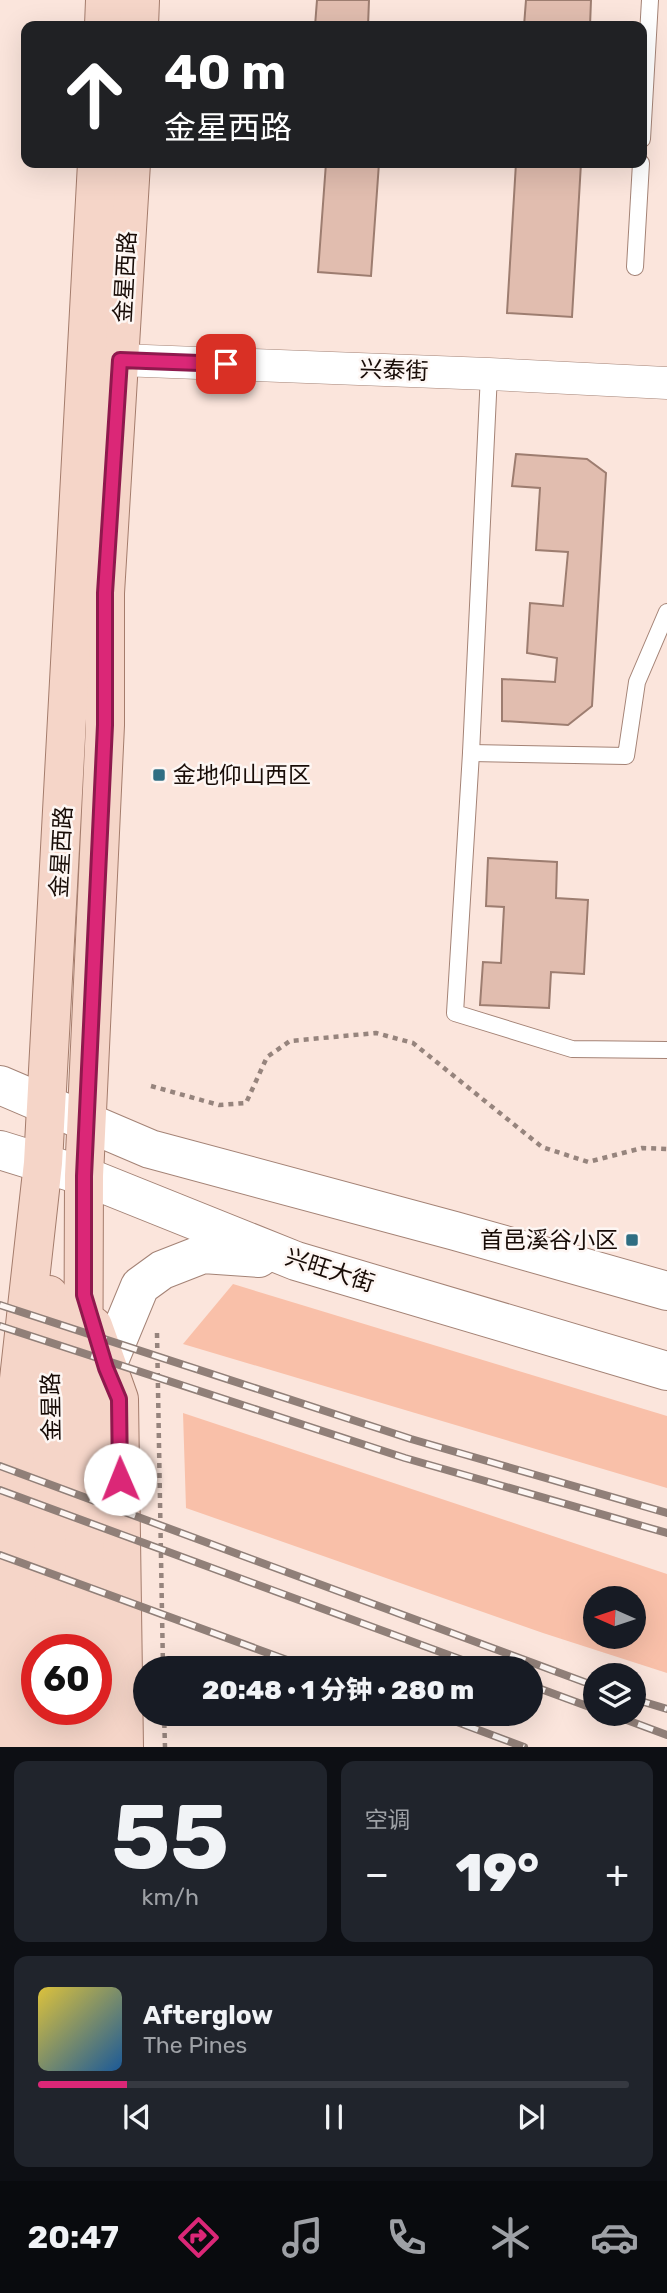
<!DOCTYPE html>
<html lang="zh">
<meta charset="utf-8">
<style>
body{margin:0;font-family:Rubik,"Noto Sans SC",sans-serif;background:#20242c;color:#f1f3f6;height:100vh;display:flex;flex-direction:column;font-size:26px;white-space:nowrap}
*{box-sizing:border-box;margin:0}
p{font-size:23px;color:#9ea1a6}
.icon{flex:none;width:38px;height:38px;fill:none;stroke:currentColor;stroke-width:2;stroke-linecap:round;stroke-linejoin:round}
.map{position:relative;height:1747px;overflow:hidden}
.sheet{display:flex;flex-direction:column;gap:14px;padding:14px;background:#0d0f14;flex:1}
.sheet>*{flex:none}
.top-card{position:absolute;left:21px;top:21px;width:626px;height:147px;border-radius:14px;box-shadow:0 7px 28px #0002;background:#202124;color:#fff;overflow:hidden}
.needle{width:46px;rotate:273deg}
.fabs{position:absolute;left:583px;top:1586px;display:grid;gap:14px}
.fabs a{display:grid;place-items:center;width:63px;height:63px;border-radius:50%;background:#171b24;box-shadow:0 7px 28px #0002;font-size:35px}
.speed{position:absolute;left:21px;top:1634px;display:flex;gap:14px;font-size:35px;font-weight:700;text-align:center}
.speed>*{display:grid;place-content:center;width:91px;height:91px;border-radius:50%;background:#171b24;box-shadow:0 7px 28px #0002;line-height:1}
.speed .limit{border:10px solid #d22;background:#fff;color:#111}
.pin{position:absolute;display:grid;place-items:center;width:60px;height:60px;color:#fff;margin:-30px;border-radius:14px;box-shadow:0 4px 10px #0006}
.me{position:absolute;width:77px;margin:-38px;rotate:359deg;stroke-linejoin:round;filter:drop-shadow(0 0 5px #0008)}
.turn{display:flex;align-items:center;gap:24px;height:147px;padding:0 28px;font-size:32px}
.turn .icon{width:91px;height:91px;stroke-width:2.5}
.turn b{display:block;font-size:49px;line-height:60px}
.big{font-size:52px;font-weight:800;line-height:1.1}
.sheet .widget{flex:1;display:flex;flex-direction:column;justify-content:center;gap:10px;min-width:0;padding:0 24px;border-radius:14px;background:#20242c}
.sheet .dial{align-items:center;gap:0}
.dial b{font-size:91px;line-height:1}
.song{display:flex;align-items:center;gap:21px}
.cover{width:84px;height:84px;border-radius:10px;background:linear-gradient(135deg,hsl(50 70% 55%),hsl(210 70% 35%))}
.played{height:7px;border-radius:4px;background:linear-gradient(90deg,#db2777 15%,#363941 15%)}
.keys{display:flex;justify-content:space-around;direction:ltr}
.heat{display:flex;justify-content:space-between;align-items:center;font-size:38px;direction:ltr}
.sheet .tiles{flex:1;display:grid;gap:14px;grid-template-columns:1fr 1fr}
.widget:last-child{grid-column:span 2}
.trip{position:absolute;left:133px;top:1656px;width:410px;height:70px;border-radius:35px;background:#171b24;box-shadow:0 7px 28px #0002;font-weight:800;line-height:70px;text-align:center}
.tabs{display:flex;height:112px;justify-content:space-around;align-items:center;background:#090b0e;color:#9ea1a6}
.tabs .icon{width:49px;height:49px}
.tabs .selected{color:#db2777}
.tabs b{font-size:32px;color:#f1f3f6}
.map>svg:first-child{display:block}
.green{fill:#f9c0a9;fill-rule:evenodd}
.building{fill:#e1bdaf;stroke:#9d7d70;stroke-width:2}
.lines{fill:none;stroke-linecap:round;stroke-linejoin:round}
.service-casing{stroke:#a48376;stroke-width:18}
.minor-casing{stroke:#a48376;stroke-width:33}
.secondary-casing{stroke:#a48376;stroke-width:40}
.primary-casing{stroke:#a47c6c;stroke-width:40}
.path{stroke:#96847d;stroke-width:4.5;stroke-dasharray:5 5;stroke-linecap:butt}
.service{stroke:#fff;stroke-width:16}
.minor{stroke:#fff;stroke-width:32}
.secondary{stroke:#fff;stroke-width:38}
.primary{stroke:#f5d5c8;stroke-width:38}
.rail-casing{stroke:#907f78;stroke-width:8}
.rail{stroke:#fdf6f3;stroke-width:5;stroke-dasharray:16;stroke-linecap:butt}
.route-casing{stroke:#8e194d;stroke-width:18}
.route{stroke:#db2777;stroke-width:12}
.poi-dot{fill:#2f6e83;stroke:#fdf6f3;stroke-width:2.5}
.labels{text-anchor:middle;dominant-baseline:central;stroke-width:5;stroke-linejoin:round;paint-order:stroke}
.street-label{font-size:23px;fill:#180c07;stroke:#fdf6f3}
.poi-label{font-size:23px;fill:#180c07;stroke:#fdf6f3;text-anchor:start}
</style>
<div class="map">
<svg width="667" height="1747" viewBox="0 0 667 1747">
<rect width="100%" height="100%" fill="#fbe5dc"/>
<g class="green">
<path d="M233,1284L667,1416V1488L183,1344Z"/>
<path d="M183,1413L667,1574V1673L543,1633L186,1508ZM595,1598H634V1636H595Z"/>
</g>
<g class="building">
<path d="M317,0H369L368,26H315Z"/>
<path d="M526,0H591L590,26H524Z"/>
<path d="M326,163H379L371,276L318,272Z"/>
<path d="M516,163H581L572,317L507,313Z"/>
<path d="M516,454L587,459L606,473L592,706L568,725L502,721V679L555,682L557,658L527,653L530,603L563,606L568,552L536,550L540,488L512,486Z"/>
<path d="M488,858L557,862L556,898L588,900L584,974L551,972L549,1008L480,1005L483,962L501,963L504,907L486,906Z"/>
</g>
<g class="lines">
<g class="service-casing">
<g id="service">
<path d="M642,139L650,0"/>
<path d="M635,267L641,163"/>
<path d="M489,374L471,753L455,1013L572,1049L667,1050"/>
<path d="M471,753L626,756L637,682L667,612"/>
</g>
</g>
<g class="minor-casing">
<path id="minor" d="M120,360L489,374L667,383"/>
</g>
<g class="secondary-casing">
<g id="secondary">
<path d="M0,1085L150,1149L455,1231L667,1291"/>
<path d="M0,1150L84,1176L296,1261L667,1371"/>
<path d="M102,1388L106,1368L140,1286L162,1270L203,1254L259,1258"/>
</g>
</g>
<g class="primary-casing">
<g id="primary">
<path d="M104,26L105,0"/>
<path d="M139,26L140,0"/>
<path d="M49,1295L54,1650"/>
<path d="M93,1326L119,1399L124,1747"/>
<path d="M86,1650L83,1476L84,1176L105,725V593L131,163"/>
<path d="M55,1710V1747"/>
<path d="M87,1710V1747"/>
<path d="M19,1747L14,1424L43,1163L97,163"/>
</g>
</g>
<g class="path">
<path d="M151,1086L219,1105L246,1103L267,1057L290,1041L376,1033L413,1043L542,1147L588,1162L642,1148L667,1149"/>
<path d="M157,1333L163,1668"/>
<path d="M164,1713L165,1747"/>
</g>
<use href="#service" class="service"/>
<use href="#minor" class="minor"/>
<use href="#secondary" class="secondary"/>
<use href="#primary" class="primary"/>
<g class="rail-casing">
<g id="rail">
<path d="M0,1305L411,1439L667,1513"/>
<path d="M0,1326L405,1458L667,1533"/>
<path d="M0,1466L595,1686"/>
<path d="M0,1490L484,1668"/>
<path d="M0,1555L309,1668"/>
<path d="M530,1685L595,1709"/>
<path d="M634,1699L667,1709"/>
<path d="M433,1713L524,1747"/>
<path d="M608,1713L667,1735"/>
</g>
</g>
<use href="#rail" class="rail"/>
</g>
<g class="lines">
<g class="route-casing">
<path id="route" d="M120,1479L119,1399L106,1368L84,1295V1176L105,725V593L120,360L226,364"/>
</g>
<use href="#route" class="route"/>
</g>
<g class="poi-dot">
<rect x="152" y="768" width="14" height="14" rx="3.5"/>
<rect x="625" y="1233" width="14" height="14" rx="3.5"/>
</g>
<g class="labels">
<g class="street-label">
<text transform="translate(125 277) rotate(-87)">金星西路</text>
<text transform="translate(394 370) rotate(2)">兴泰街</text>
<text transform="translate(61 852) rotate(-87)">金星西路</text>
<text transform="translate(330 1270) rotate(18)">兴旺大街</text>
<text transform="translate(51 1407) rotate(-91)">金星路</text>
</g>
<g class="poi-label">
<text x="173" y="775">金地仰山西区</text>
<text x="618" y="1240" text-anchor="end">首邑溪谷小区</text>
</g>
</g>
</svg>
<div class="fabs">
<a><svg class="needle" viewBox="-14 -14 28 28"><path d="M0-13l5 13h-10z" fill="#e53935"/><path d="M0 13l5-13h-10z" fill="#9ea1a6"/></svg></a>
<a><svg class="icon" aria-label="layers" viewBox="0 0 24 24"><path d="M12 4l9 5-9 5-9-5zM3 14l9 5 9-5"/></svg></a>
</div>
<div class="speed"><div class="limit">60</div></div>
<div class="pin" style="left:226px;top:364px;background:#d93025"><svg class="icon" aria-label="arrive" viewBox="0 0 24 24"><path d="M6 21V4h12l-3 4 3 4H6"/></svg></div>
<svg class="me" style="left:120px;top:1479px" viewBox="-20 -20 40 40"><circle r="19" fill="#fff"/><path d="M0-13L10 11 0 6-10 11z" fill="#db2777"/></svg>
<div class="trip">20:48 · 1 分钟 · 280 m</div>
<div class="top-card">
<div class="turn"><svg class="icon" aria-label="ahead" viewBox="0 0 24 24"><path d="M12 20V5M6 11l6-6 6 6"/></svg><div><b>40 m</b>金星西路</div></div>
</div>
</div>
<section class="sheet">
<div class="tiles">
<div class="widget dial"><b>55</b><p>km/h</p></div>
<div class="widget"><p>空调</p>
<div class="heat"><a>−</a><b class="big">19°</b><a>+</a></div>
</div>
<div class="widget">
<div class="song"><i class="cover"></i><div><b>Afterglow</b><p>The Pines</p></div></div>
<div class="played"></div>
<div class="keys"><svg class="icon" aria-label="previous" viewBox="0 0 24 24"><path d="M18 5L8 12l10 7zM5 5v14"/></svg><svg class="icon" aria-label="pause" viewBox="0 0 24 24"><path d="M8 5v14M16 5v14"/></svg><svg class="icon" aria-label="next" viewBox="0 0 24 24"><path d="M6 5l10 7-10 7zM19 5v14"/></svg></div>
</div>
</div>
</section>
<nav class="tabs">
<b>20:47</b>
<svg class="icon selected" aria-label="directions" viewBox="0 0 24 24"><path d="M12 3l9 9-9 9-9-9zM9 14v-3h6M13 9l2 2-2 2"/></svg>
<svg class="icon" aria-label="music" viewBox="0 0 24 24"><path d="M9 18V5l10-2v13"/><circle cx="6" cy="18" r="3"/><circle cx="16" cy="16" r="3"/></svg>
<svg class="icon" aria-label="phone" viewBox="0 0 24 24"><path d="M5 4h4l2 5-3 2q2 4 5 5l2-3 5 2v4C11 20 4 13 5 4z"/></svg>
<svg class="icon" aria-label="climate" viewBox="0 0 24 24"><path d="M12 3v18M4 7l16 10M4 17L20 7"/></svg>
<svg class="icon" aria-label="car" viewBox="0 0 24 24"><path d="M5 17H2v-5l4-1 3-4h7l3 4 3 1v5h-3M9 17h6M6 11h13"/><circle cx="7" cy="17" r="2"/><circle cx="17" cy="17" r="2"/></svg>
</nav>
